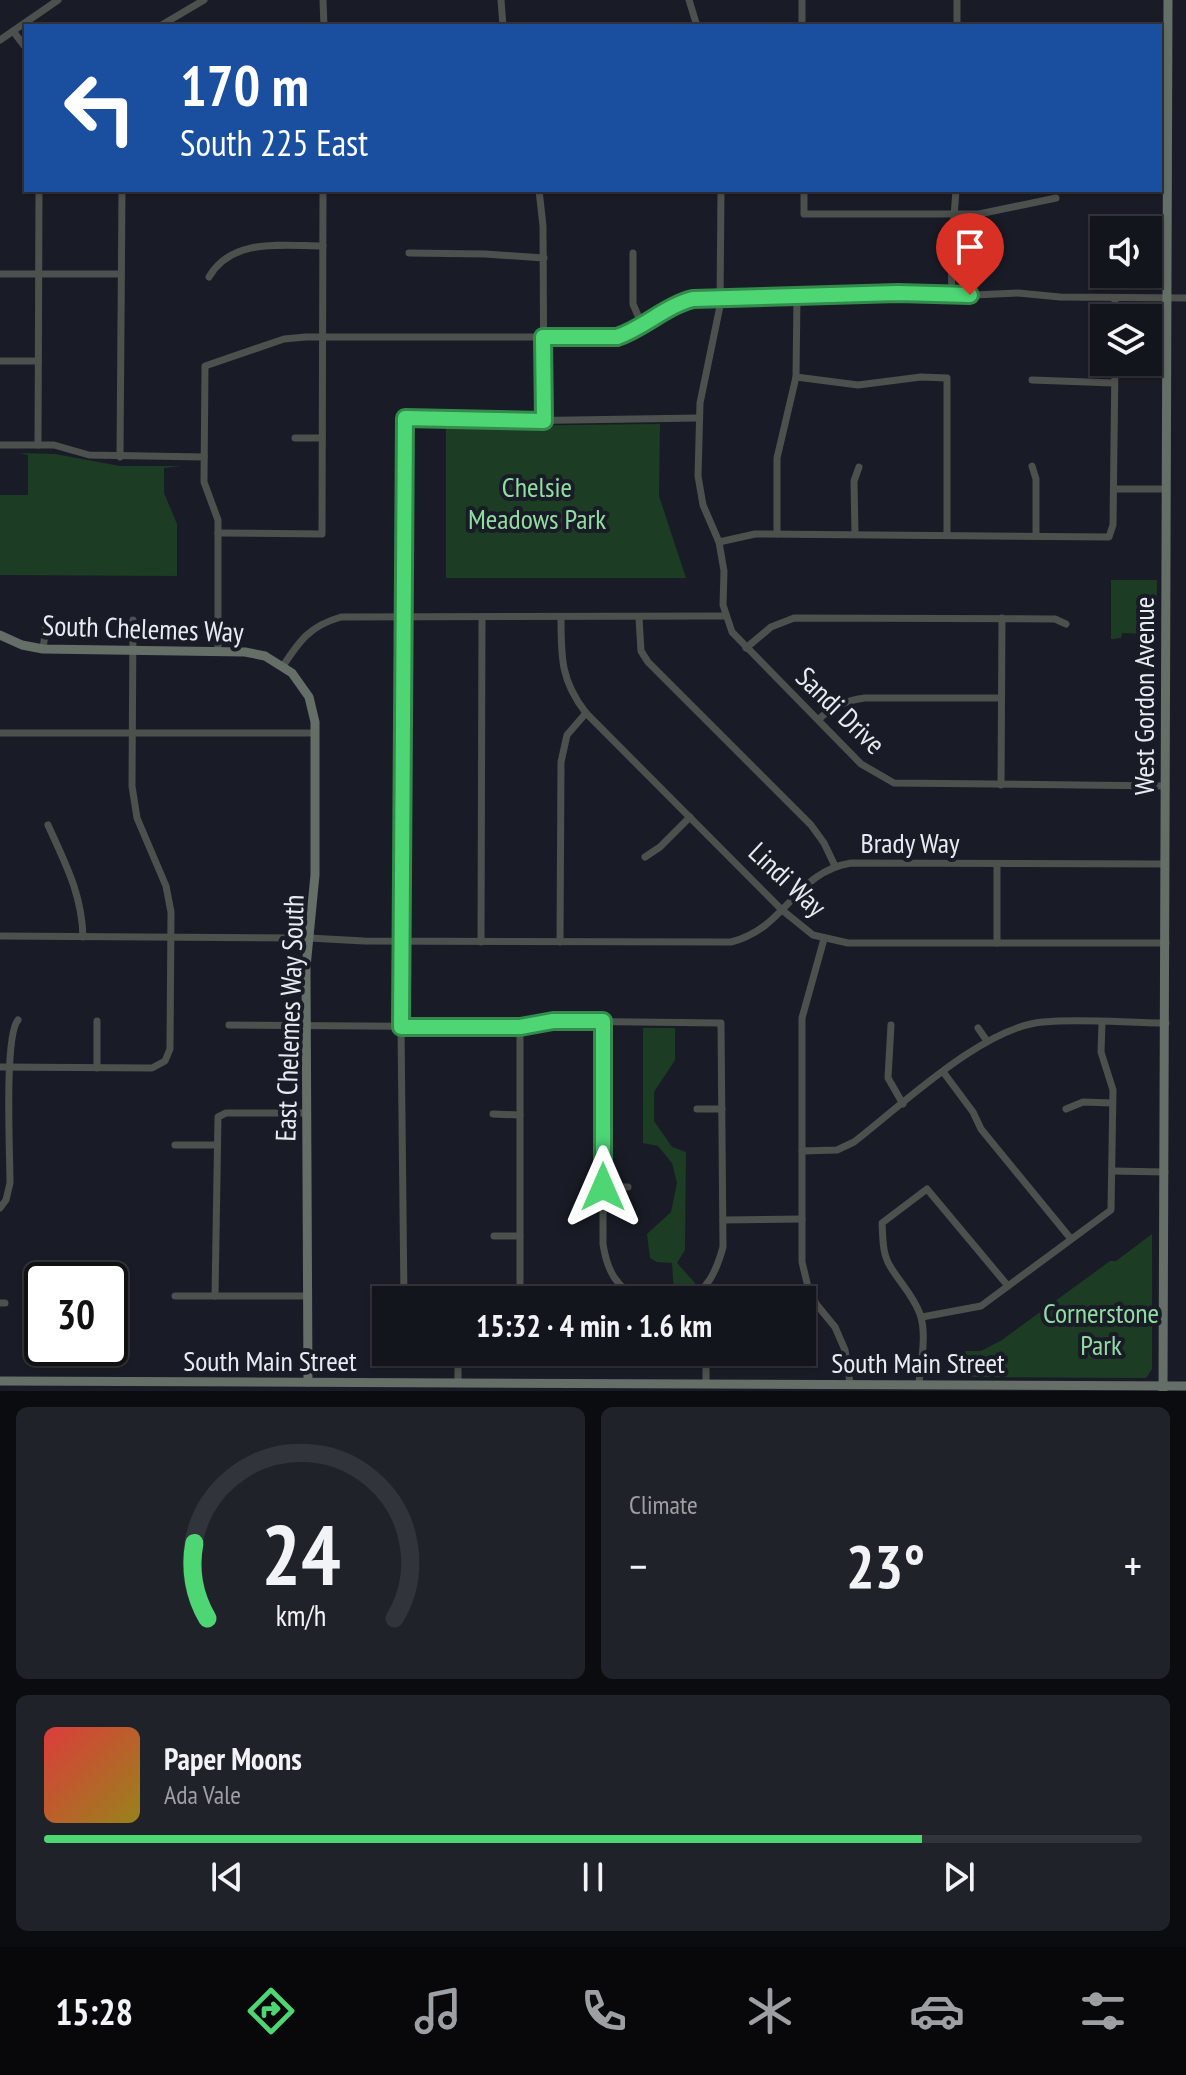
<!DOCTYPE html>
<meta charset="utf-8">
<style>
body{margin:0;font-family:"PT Sans Narrow",sans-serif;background:#202229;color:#f1f3f6;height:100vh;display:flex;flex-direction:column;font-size:30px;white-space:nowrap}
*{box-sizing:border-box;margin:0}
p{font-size:26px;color:#9d9fa3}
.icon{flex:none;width:44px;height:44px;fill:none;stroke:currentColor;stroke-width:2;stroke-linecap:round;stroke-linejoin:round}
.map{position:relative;height:1391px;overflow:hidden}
.drawer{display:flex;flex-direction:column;gap:16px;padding:16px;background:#0a0c0f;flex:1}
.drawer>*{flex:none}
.top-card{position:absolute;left:24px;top:24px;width:1138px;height:168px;border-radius:0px;box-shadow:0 2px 6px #0004,0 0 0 2px #32343b;background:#1a4fa0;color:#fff;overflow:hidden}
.fabs{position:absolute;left:1090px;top:216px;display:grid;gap:16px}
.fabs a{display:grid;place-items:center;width:72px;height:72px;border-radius:0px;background:#13151c;box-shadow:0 2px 6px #0004,0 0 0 2px #32343b;font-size:40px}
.speed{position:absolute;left:24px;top:1262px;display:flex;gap:16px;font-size:40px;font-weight:700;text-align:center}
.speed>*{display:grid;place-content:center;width:104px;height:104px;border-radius:50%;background:#13151c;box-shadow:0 2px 6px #0004,0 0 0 2px #32343b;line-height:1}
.speed .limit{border:4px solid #111;border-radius:12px;background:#fff;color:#111}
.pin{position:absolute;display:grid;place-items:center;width:68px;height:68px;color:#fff;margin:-82px -34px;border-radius:50% 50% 50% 0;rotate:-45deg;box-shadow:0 0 8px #0007}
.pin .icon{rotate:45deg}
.me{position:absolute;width:88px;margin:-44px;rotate:0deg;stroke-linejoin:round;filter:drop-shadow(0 0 6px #0008)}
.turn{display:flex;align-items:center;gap:28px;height:168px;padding:0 24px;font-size:36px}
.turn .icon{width:104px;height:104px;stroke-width:2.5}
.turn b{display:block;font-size:56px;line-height:68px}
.big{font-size:60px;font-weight:700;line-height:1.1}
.drawer .tile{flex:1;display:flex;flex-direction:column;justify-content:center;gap:12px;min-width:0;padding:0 28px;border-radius:12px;background:#202229}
.drawer .dial{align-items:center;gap:0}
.dial svg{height:208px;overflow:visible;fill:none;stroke:#32343b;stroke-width:7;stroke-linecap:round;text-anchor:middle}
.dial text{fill:#f1f3f6;stroke:none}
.song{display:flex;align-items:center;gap:24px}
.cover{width:96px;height:96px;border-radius:12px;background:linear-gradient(135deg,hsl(0 70% 55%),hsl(50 70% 35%))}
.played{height:8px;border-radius:4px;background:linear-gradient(90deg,#4ed675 80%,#32343b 80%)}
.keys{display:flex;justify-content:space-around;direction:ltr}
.heat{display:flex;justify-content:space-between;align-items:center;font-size:44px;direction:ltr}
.drawer .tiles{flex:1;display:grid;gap:16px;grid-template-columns:1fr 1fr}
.tile:last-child{grid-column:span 2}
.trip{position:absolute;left:372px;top:1286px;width:444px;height:80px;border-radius:0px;background:#13151c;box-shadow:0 2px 6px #0004,0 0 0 2px #32343b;font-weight:700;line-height:80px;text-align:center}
.tabs{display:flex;height:128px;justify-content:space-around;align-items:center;background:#08080b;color:#9d9fa3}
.tabs .icon{width:56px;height:56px}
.tabs .current{color:#4ed675}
.tabs b{font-size:36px;color:#f1f3f6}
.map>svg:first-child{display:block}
.green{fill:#1d3c24}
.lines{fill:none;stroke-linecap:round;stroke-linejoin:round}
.street{stroke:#4c514d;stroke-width:7}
.secondary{stroke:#666e68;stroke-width:9}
.route-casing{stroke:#338b4c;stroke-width:20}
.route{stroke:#4ed675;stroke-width:14}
.labels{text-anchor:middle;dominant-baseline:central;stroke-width:8;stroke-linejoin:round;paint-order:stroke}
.park-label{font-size:28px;fill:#91dca0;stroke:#191c26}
.street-label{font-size:28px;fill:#e9ebf2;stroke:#191c26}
</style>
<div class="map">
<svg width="1186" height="1391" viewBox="0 0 1186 1391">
<rect width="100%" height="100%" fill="#191c26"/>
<g class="green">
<path d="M446,423L474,426L660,424L659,496L686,578H446Z"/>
<path d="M19,453L55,454L120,466H181L164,468V493L177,524V576L0,575V495H28V455Z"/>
<path d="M1111,580H1157L1156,641L1146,640L1145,634L1122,633L1121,638L1111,639Z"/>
<path d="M643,1028H675V1060L654,1092V1121L672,1147L686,1152L685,1250L677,1263L695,1283L691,1288L674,1292L672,1263L657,1262L650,1258L647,1234L671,1212L677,1183L672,1163L658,1146L643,1143Z"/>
<path d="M1152,1234V1369L1146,1378L964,1377L965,1351H981L1002,1340L1110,1261H1116Z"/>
</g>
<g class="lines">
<g class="street">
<path d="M323,0L324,26"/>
<path d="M501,0L503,26"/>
<path d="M689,0L697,26"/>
<path d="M957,0V26"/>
<path d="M160,26L204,0"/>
<path d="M802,26V0"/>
<path d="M13,31L26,48"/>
<path d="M0,40L58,0"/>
<path d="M539,190L543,226L544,421"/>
<path d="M721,190L720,306L700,403L698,476L703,505L719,542L724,571L723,605L732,632L861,764L894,783L1165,786"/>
<path d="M804,190V214H979L1056,198"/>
<path d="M409,253L485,254L544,258"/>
<path d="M633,253V304L642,325"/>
<path d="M0,274H121"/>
<path d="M209,277C232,237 283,246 323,246"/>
<path d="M952,296L951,256L956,190"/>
<path d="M1115,318V299"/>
<path d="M0,361H38"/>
<path d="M796,377L858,385L921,377L947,378V534"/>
<path d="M1032,380L1114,383"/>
<path d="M295,438H322"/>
<path d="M0,445H54L89,455L204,457"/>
<path d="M38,445L39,190"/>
<path d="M120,457L122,190"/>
<path d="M1032,466L1036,479V535"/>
<path d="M1114,489H1165"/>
<path d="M218,533L322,534L323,190"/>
<path d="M777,534V458L796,377L797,296"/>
<path d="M855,534L854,481L859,467"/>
<path d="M719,542L755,534L1109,537L1113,525L1115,362"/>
<path d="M561,618C561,658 561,681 586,713L782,910L813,935L848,943H1166"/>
<path d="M639,618L641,651L648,662L811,825L824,843L835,866"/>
<path d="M746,648L771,627L794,618L1055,619L1066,624"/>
<path d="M43,649L47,619"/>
<path d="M218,651V520L204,482L205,366L284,339L306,337H617C648,327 671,302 705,297L898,293L952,296L1018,293L1060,297L1186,298"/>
<path d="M283,666C300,640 310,626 341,617L725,616"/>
<path d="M819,719C833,706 847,700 865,698H1001"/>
<path d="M0,733H314"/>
<path d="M1001,785L1002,618"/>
<path d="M48,825C65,863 82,894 83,937"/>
<path d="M645,857L660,847L690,817"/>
<path d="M997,864V943"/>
<path d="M0,936L309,938L364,941L731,942C787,928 795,872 851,863L1165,864"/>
<path d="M824,939L802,1018V1262L809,1291L817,1305L835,1327L845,1350L850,1383"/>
<path d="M481,942L482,617"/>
<path d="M560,942L561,762L567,735L586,713"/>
<path d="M603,1021V1244C607,1271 617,1289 642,1300"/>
<path d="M229,1025L520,1027L553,1021L721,1023L723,1247C717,1269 707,1295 682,1300"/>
<path d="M891,1025L888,1078L903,1104"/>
<path d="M978,1028L987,1041"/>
<path d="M0,1067L152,1068L165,1061L170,1049L171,912L166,886L137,818L132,786L133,620"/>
<path d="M97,1068V1021"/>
<path d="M944,1073L973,1112L981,1129L1071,1239"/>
<path d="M697,1109H722"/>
<path d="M1066,1109L1083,1102L1112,1103"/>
<path d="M493,1114L520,1115"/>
<path d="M175,1145H216"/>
<path d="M802,1151L837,1150L854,1142C902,1105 983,1027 1043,1022C1083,1018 1126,1023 1166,1023"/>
<path d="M1112,1171L1165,1172"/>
<path d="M603,1187H628"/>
<path d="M0,1208L6,1200L10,1183C10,1155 4,1036 18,1020"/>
<path d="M723,1220L802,1219"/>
<path d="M494,1236H520"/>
<path d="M175,1296H307"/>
<path d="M215,1296L218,1117L226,1113H307"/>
<path d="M404,1300L401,1027L405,418L503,421L698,418"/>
<path d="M520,1300V1027"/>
<path d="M0,1303H5"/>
<path d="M922,1317L981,1306L1111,1210L1113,1090L1101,1052L1102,1023"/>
<path d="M458,1352V1382"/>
<path d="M706,1352V1383"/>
<path d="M919,1383C921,1362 927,1334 920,1314C913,1295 900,1283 890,1266C882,1253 883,1237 882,1223L927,1189L1008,1286"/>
</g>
<g class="secondary">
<path d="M0,635L22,645L43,649L245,652L265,656L292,673L309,697L315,722V875L306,967L308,1382"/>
<path d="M0,1381L1186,1386"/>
<path d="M1163,1391L1168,0"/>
</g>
</g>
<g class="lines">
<g class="route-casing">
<path id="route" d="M603,1187V1021H553L520,1027H401L405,418L544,421L543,337H617C644,328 665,306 693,299L898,293L970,295"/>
</g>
<use href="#route" class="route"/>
</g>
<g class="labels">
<g class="park-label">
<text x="537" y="486">Chelsie<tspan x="537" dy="32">Meadows Park</tspan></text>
<text x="1101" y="1312">Cornerstone<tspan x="1101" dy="32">Park</tspan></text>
</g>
<g class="street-label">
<text transform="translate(143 628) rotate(2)">South Chelemes Way</text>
<text transform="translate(1143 696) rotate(-90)">West Gordon Avenue</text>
<text transform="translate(841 710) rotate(44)">Sandi Drive</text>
<text x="910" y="842">Brady Way</text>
<text transform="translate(788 879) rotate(43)">Lindi Way</text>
<text transform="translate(289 1018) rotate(-88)">East Chelemes Way South</text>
<text x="270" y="1360">South Main Street</text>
<text x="918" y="1362">South Main Street</text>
</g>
</g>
</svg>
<div class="fabs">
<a><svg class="icon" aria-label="sound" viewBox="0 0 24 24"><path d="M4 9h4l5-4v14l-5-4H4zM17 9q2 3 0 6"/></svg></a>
<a><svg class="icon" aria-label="layers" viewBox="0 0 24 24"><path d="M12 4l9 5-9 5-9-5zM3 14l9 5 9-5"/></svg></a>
</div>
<div class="speed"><div class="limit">30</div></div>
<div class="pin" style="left:970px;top:295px;background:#d93025"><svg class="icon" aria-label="arrive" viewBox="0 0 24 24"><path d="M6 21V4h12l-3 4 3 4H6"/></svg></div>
<svg class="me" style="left:603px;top:1187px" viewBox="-20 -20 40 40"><path d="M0-17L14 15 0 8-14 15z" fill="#4ed675" stroke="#fff" stroke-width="4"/></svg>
<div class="trip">15:32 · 4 min · 1.6 km</div>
<div class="top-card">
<div class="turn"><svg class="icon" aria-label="left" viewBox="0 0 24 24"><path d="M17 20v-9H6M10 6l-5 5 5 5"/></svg><div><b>170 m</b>South 225 East</div></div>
</div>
</div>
<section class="drawer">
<div class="tiles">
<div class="tile dial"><svg viewBox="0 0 100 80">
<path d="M14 69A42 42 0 1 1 86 69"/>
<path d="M14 69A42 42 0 0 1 9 40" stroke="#4ed675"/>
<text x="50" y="56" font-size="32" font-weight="700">24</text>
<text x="50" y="72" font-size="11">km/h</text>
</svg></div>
<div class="tile"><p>Climate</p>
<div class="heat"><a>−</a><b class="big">23°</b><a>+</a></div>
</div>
<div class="tile">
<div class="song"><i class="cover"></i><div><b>Paper Moons</b><p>Ada Vale</p></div></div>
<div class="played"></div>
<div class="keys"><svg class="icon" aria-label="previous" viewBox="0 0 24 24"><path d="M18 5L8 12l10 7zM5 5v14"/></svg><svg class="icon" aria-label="pause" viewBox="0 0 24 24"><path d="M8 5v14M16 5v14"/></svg><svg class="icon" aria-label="next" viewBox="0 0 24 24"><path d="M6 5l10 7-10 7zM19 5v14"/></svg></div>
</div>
</div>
</section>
<nav class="tabs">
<b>15:28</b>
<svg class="icon current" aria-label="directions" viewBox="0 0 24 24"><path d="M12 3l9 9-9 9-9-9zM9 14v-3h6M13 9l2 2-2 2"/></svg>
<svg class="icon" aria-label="music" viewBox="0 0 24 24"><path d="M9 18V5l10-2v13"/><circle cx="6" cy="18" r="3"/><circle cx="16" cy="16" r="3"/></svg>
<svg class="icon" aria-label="phone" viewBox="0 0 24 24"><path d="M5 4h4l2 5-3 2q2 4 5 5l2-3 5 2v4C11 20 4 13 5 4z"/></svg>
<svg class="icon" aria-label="climate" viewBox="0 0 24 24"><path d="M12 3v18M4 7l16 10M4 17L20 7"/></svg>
<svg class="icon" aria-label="car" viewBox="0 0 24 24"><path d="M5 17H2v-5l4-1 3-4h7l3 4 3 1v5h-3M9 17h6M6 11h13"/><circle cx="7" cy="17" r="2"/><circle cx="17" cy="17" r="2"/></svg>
<svg class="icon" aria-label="filters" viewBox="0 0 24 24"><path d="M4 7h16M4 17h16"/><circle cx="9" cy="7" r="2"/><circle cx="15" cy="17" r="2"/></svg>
</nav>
